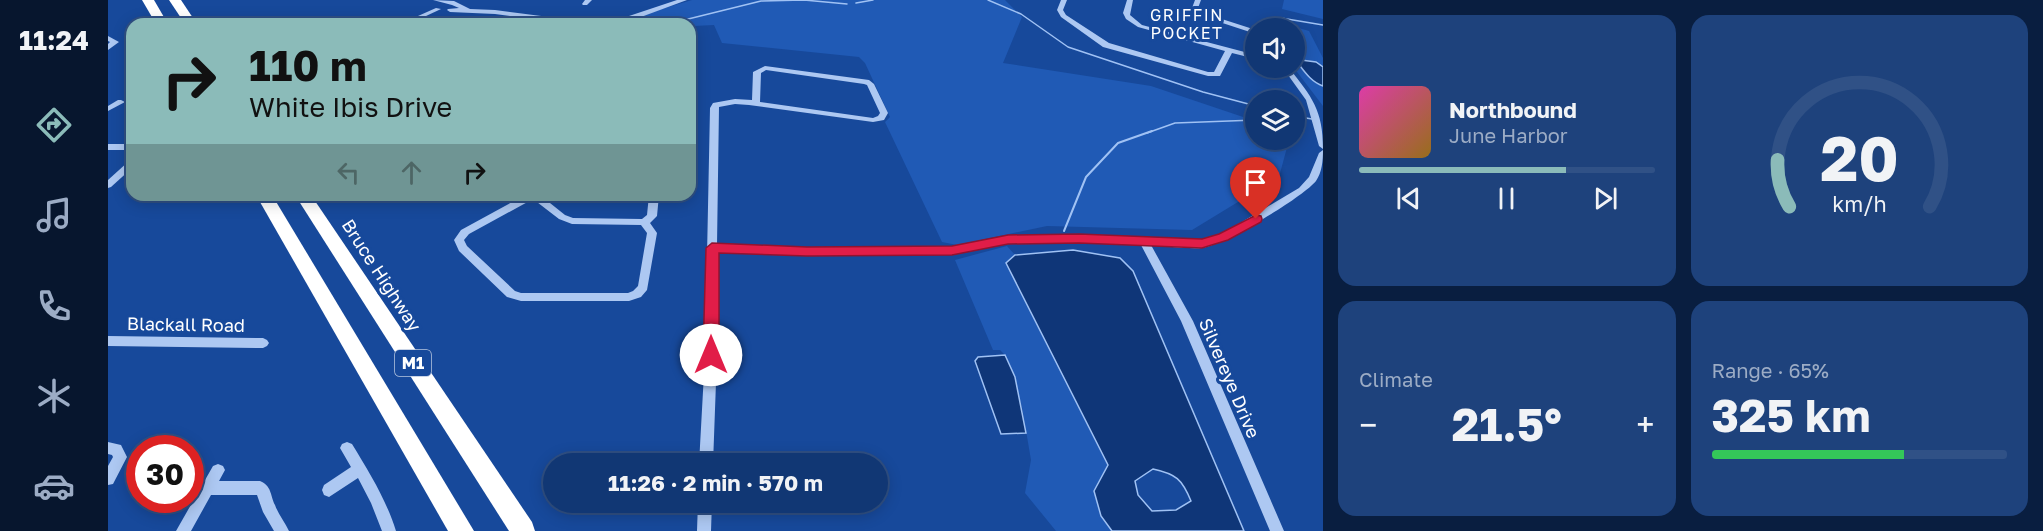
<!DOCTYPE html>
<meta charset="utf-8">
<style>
body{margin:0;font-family:"Golos Text",sans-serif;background:#1e427c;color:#f1f3f6;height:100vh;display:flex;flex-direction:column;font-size:22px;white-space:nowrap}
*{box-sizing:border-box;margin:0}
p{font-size:20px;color:#9cacc5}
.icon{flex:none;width:33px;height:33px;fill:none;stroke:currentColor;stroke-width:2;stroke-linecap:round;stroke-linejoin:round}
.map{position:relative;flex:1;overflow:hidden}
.details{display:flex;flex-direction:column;gap:15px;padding:15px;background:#091e40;width:720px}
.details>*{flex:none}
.guide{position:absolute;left:18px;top:18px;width:570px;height:183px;border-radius:18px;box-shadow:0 3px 15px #0003,0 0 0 2px #305186;background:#8bbbb9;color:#111;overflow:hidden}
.tools{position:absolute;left:1137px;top:18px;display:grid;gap:12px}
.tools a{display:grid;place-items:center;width:60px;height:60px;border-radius:50%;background:#113774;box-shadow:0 3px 15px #0003,0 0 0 2px #305186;font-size:30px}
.speed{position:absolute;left:18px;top:435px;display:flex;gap:12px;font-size:30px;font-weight:700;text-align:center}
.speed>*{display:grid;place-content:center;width:78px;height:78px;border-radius:50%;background:#113774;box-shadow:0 3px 15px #0003,0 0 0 2px #305186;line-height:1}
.speed .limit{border:9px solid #d22;background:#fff;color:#111}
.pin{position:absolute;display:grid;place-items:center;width:51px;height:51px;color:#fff;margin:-62px -26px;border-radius:50% 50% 50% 0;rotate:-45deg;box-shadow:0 0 6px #0007}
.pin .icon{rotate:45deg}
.me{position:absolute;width:66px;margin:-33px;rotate:0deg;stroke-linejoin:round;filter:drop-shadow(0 0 4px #0008)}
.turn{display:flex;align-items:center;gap:21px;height:126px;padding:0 24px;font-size:27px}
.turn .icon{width:78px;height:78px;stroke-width:2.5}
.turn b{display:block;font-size:42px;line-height:51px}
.lanes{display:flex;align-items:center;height:57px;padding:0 24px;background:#0003;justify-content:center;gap:30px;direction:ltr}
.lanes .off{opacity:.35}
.big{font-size:45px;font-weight:700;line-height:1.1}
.details .card{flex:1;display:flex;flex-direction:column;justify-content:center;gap:9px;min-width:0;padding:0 21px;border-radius:18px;background:#1e427c}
.details .dial{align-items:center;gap:0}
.dial svg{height:156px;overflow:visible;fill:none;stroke:#305186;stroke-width:7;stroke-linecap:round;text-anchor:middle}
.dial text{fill:#f1f3f6;stroke:none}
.song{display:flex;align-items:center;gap:18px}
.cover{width:72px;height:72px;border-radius:9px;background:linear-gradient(135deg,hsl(320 70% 55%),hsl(40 70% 35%))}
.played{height:6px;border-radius:3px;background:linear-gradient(90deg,#8bbbb9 70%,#305186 70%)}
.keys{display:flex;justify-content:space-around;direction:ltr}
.heat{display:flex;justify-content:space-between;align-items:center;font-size:33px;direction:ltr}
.charge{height:9px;border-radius:4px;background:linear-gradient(90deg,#34c759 65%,#305186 0)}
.details .tiles{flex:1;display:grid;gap:15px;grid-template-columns:repeat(2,1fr)}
.trip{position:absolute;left:435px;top:453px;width:345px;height:60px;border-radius:30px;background:#113774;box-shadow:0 3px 15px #0003,0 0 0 2px #305186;font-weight:700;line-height:60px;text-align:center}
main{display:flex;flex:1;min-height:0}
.dock{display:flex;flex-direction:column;width:108px;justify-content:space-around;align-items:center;background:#07162e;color:#9cacc5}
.dock .icon{width:42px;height:42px}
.dock .on{color:#8bbbb9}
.dock b{font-size:27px;color:#f1f3f6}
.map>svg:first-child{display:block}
.green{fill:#205ab5}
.water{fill:#0f3678;stroke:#a0c2f4;stroke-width:1.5;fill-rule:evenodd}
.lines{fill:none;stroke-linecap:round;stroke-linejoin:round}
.stream-far1{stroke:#a0c2f4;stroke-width:1.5}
.stream{stroke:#a0c2f4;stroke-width:2}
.minor{fill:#adc8f2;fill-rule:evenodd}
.highway{fill:#fff;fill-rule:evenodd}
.route{fill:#e11d48;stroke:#92132f;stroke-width:1.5}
.labels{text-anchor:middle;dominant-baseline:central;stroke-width:6;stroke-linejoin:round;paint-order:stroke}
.far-neighbourhood-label{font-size:16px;letter-spacing:1.5px;fill:#fff;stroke:#17499b}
.shield{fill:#17499b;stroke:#b9c8e1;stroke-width:1.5}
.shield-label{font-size:16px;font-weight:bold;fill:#fff}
.street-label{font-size:18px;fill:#fff;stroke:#17499b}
</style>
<main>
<nav class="dock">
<b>11:24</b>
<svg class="icon on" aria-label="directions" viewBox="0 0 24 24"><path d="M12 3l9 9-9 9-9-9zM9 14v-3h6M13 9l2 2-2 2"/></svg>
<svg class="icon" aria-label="music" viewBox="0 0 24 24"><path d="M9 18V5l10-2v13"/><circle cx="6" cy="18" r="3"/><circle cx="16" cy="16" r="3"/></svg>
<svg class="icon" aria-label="phone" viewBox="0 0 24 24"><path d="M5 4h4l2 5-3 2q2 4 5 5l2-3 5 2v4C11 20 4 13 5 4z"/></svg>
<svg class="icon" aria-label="climate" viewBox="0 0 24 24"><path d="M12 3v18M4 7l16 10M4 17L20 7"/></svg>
<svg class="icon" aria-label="car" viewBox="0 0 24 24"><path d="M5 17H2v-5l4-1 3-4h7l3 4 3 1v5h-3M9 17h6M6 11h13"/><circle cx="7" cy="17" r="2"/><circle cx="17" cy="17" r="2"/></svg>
</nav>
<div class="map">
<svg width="1215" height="531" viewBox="0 0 1215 531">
<rect width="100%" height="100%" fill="#17499b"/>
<g class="green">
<path d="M584,0H897L914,17L895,63L1043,86L1147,121L1148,140H1181L1171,177L1084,230L939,226L849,245L834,242L777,122L782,117L757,63L751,57L614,43L606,25L586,26V34L582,38V24H514L523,18Z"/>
<path d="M1176,0H1215V19L1174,9Z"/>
<path d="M1156,18L1201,31L1215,58V106L1186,68V28H1153Z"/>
<path d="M899,246L907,255L899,264L1000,466L993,516L1004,531H948L917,493L923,460L914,407L897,355L892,350H885L847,260Z"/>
</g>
<g class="water">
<path d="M1193,60L1208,62L1215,67V86C1203,82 1196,71 1189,62Z"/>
<path d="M965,250L1012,258L1025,271L1136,531H1004L993,516L986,491L1000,465L898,263L907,255ZM1045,469C1068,474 1074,479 1083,501L1068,510L1044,511L1030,495L1027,481Z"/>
<path d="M897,355L907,377L918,433L893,434L867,361L870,357Z"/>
</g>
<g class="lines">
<g class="stream-far1">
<path d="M880,0L913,14L960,47L1095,92L1148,106"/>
<path d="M748,3L765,0"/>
<path d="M1173,18L1215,25"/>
<path d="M560,24L653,1L696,0L739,4"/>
<path d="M1186,116L1204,119"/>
<path d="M1039,133L1067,123L1148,120"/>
</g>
<path class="stream" d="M956,231L978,177L1010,143L1044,131"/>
<g class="minor">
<path d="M325,0L346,1L362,9L387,10L480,22L483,24H464L387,14L342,12L339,10L340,9L351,8L344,5Z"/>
<path d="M477,0H484L479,5H475L474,4Z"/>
<path d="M569,0H579L514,24H505L521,16Z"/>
<path d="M953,0H959L955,10L958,15L1001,43L1100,72H1106L1117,51L1030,27L1018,19L1015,13L1019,0H1025L1022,15L1034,25L1148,55V59L1124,53L1112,76H1100L995,47L953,17L949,10Z"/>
<path d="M1087,0H1093L1090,8L1092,12L1148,30V34L1087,14L1084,8Z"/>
<path d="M328,8L333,9L301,24H292Z"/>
<path d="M230,19L233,21L231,24H224Z"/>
<path d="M0,36L11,42L0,50V44L2,42L0,41Z"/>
<path d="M657,66L761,80L766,84L780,113L776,120L765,122L641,105L627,104L611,107L609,245L699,248L844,246L900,236H971L1094,240L1112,235L1191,188L1201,177L1211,153L1215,150C1215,161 1214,172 1208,181C1194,198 1115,245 1094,248C1077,249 1059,246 1043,245L1085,321L1176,531H1162L1073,321L1033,245L971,242L900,244L844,254L699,256L609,252V355L605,464H591L597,355L602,108L605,103L627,99L644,100L645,72ZM658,70L756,84L759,85L772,113L770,116L765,118L652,102L653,73Z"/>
<path d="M1175,68H1181C1204,97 1215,110 1215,149L1211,146L1198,100Z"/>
<path d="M10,100H13L17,102L0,111V106Z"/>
<rect x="0" y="144" width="24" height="6"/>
<path d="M24,160V168L3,187L0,188V180L21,161Z"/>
<path d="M417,195H432L457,215L465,218L534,219L539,215L541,195H551L549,216L542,223L549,233L539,290L533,297L521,301H413L399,297L351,251L346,240L353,230ZM425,199L451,219L464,224L533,225L539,233L530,286L525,291L520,293H413L407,291L359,246L356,240L361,234Z"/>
<path d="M0,336L155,338L159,340L161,343L159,346L155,348L0,346Z"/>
<path d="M0,442L13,445L19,457L5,484L0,485V466L5,457L4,455L0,454Z"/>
<path d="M239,442L244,444C261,472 278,499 288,531H274L263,503L250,478L221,497L216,495L214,490L216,485L243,467L232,448L234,444Z"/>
<path d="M110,464L115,466L117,470L111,481H152C164,486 162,495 167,505C170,514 177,522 181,531H166L155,512L149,495H103L83,531H68L105,466Z"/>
<path d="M590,502H604L603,531H589Z"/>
</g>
<g class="highway">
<path d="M34,0H46L60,24H48Z"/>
<path d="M61,0H73L89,24H77Z"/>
<path d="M148,195H164L366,531H340Z"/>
<path d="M187,195H203L424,522L427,531H401Z"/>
</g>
</g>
<path class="route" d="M1148,215L1153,216L1154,219L1153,222L1120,240L1094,248L971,243L900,244L844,255L699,256L611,253V355L609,360L603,361L598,360L595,355L598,248L604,243L699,247L844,246L900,235L971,234L1094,239L1111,234Z"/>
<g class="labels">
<g class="far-neighbourhood-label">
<text x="1079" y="15">GRIFFIN<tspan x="1079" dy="18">POCKET</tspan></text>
</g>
<rect class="shield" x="287" y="350" width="36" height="26" rx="4.5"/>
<g class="shield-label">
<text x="305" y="363">M1</text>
</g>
<g class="street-label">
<text transform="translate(274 275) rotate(57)">Bruce Highway</text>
<text transform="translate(78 324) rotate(1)">Blackall Road</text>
<text transform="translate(1122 378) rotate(67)">Silvereye Drive</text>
</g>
</g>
</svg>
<div class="tools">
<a><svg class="icon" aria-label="sound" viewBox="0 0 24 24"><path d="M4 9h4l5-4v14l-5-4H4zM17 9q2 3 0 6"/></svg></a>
<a><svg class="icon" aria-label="layers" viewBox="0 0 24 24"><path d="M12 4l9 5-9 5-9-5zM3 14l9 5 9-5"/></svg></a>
</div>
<div class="speed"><div class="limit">30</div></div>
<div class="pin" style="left:1148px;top:219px;background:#d93025"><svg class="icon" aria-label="arrive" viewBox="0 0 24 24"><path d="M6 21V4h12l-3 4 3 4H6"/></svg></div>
<svg class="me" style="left:603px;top:355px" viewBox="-20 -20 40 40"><circle r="19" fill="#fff"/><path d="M0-13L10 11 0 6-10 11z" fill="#e11d48"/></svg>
<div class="trip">11:26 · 2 min · 570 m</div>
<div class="guide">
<div class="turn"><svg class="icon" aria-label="right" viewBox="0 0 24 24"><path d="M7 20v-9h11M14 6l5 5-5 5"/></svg><div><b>110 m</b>White Ibis Drive</div></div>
<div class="lanes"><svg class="icon off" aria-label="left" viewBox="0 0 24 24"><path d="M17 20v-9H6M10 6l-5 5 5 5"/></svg><svg class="icon off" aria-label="ahead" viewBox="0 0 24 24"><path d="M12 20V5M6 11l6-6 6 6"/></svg><svg class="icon" aria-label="right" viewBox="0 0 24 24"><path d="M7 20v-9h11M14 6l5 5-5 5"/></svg></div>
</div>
</div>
<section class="details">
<div class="tiles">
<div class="card">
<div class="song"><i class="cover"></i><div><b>Northbound</b><p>June Harbor</p></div></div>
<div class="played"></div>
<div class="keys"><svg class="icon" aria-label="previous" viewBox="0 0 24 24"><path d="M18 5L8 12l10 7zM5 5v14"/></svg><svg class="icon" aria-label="pause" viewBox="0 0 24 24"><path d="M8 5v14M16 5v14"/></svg><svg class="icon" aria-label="next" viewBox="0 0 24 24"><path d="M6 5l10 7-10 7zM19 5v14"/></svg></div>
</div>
<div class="card dial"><svg viewBox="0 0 100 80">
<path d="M14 69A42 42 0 1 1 86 69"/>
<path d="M14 69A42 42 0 0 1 8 45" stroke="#8bbbb9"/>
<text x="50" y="56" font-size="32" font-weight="700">20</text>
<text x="50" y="72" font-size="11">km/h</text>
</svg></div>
<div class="card"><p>Climate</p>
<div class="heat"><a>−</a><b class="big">21.5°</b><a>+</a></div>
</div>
<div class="card"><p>Range · 65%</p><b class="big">325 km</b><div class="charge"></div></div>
</div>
</section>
</main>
